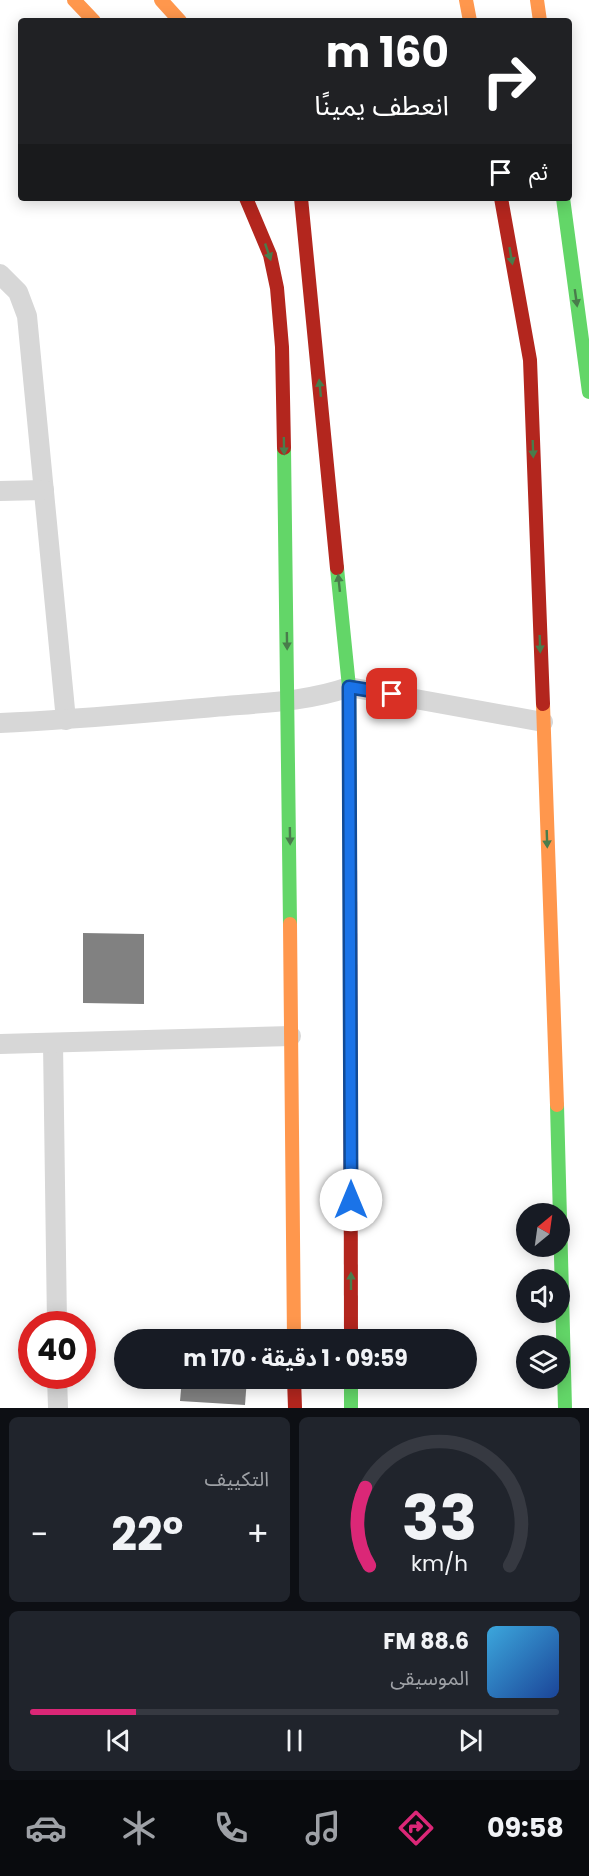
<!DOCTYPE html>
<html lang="ar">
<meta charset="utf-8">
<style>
body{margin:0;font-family:Poppins,"Noto Sans Arabic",sans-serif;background:#20242c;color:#f1f3f6;direction:rtl;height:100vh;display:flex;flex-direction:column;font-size:22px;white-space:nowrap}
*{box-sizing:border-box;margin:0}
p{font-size:20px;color:#9ea1a6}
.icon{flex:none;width:33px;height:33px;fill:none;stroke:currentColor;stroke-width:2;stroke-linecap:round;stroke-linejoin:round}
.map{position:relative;height:1408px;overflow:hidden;direction:ltr}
.panel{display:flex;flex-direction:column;gap:9px;padding:9px;background:#0d0f14;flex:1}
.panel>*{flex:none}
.top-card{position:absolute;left:18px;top:18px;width:554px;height:183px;border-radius:6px;box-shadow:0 3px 15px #0003;direction:rtl;background:#202124;color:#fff;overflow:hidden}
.needle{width:39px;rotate:29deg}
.buttons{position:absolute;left:516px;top:1203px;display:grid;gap:12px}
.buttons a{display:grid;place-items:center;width:54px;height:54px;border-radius:50%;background:#171b24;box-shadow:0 3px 15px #0003;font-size:30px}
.speed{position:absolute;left:18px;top:1311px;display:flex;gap:12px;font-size:30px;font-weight:700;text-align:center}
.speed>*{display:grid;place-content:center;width:78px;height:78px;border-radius:50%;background:#171b24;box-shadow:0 3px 15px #0003;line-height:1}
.speed .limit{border:9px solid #d22;background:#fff;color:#111}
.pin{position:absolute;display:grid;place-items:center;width:51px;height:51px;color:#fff;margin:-26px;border-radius:12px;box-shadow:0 3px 9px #0006}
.me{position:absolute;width:66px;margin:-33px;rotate:0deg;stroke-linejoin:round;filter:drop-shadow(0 0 4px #0008)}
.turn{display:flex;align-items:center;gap:21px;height:126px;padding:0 24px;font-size:27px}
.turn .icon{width:78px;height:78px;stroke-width:2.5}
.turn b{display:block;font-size:42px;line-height:51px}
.then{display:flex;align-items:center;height:57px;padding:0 24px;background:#0003;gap:12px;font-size:22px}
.big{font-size:45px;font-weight:700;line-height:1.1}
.panel .tile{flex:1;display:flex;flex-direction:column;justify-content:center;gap:9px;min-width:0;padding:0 21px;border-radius:9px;background:#20242c}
.panel .dial{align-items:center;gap:0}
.dial svg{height:156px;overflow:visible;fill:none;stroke:#363941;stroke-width:7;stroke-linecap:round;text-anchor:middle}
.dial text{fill:#f1f3f6;stroke:none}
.song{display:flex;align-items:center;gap:18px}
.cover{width:72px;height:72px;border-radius:9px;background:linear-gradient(135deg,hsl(200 70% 55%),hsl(220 70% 35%))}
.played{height:6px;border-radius:3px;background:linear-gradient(90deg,#db2777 20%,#363941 20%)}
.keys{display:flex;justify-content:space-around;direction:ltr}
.heat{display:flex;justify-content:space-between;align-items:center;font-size:33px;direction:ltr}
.panel .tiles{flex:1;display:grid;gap:9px;grid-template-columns:1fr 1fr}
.tile:last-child{grid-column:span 2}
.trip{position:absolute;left:114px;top:1329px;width:363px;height:60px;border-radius:30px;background:#171b24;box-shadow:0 3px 15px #0003;font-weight:700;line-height:60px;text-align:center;direction:rtl}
.tab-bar{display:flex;height:96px;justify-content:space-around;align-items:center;background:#090b0e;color:#9ea1a6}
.tab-bar .icon{width:42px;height:42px}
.tab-bar .active{color:#db2777}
.tab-bar b{font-size:27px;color:#f1f3f6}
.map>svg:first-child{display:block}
.building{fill:#818181}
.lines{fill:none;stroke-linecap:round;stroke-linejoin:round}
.street{stroke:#d7d7d7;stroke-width:20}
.fast{stroke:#63d668;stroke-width:14}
.slow{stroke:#ff974d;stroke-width:14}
.jam{stroke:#b3261e;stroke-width:14}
.oneway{fill:#497c4b}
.route-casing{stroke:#114b97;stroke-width:15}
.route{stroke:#1a73e8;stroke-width:10}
</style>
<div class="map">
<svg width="589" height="1408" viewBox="0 0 589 1408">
<rect width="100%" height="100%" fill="#fff"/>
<g class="building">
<path d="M83,933L144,934V1004L83,1003Z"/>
<path d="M179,1332L253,1338V1340H179Z"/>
<path d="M182,1378H247L245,1405L180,1401Z"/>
</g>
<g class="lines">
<g class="street">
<path d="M0,274L18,292L27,316L66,720"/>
<path d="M0,491L44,490"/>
<path d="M0,723C72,720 143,713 214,707C259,703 307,702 349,687L543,722"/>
<path d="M53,1043L57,1324"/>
<path d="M0,1044L291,1036"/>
<path d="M57,1376L58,1408"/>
</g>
<g class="fast">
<path d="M563,198L589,392"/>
<path d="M284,448L290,924"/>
<path d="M337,568L349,687L350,855"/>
<path d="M557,1105L565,1408"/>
<path d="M351,1378V1408"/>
</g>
<g class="slow">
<path d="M74,0L94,21"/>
<path d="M161,0L180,21"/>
<path d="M466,0L470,21"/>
<path d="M537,0L540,21"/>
<path d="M543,704L557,1105"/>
<path d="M290,924L294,1340"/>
</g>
<g class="jam">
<path d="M246,198L270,255L277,288L282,347L284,448"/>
<path d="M301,198L337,568"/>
<path d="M501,198L530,360L543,704"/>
<path d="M350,855L351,1340"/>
<path d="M294,1378L295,1408"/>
</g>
</g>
<defs><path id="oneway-solid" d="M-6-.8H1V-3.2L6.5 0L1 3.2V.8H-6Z" transform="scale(1.5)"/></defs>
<g class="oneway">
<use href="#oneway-solid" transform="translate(268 252) rotate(71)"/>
<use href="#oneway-solid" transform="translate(511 256) rotate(80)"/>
<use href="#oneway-solid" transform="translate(576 298) rotate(82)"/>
<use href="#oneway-solid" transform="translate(320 388) rotate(-96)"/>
<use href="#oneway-solid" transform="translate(284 446) rotate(89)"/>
<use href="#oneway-solid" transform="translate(533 449) rotate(88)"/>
<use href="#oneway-solid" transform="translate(339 583) rotate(-96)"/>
<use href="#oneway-solid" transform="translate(287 641) rotate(89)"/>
<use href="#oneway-solid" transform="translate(540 644) rotate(88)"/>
<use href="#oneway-solid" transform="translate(290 836) rotate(89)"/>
<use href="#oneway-solid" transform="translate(547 839) rotate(88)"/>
<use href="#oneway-solid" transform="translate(351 1281) rotate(-90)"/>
</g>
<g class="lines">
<g class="route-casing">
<path id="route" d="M351,1200L349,687L392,694"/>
</g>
<use href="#route" class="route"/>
</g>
</svg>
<div class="buttons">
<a><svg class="needle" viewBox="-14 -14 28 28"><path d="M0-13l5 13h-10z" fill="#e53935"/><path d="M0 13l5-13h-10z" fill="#9ea1a6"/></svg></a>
<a><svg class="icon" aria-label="sound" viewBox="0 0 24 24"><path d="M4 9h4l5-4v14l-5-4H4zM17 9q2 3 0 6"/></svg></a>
<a><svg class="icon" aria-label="layers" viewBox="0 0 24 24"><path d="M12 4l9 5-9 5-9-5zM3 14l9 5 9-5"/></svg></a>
</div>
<div class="speed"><div class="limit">40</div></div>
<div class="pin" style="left:392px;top:694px;background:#d93025"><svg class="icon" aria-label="arrive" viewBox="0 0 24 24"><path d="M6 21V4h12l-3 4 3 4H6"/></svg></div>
<svg class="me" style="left:351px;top:1200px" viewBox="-20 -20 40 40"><circle r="19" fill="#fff"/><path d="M0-13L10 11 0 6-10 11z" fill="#1a73e8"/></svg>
<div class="trip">09:59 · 1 دقيقة · 170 m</div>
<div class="top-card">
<div class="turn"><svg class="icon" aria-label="right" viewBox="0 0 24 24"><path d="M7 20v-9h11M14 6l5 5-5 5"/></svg><div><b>160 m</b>انعطف يمينًا</div></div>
<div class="then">ثم<svg class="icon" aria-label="arrive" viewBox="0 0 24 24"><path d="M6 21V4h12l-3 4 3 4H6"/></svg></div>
</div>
</div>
<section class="panel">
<div class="tiles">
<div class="tile dial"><svg viewBox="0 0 100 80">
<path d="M14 69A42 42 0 1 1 86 69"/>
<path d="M14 69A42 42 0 0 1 12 29" stroke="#db2777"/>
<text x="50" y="56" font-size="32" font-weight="700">33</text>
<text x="50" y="72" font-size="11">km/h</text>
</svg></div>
<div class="tile"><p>التكييف</p>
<div class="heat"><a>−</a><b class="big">22°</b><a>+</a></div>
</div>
<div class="tile">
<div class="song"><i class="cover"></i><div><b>88.6 FM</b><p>الموسيقى</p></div></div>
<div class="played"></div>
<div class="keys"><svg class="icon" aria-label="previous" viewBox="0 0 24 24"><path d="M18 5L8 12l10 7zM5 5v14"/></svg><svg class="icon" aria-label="pause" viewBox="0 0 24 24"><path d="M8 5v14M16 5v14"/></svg><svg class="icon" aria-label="next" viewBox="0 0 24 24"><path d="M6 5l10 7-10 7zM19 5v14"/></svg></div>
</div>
</div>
</section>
<nav class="tab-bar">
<b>09:58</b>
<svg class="icon active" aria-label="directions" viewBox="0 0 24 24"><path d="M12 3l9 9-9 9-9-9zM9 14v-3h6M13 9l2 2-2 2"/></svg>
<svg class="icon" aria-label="music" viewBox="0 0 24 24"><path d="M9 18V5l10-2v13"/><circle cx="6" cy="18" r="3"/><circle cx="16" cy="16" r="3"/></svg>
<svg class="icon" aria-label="phone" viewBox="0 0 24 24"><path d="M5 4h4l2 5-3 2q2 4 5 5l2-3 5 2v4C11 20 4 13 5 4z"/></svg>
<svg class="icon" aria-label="climate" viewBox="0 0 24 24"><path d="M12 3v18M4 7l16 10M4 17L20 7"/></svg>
<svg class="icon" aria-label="car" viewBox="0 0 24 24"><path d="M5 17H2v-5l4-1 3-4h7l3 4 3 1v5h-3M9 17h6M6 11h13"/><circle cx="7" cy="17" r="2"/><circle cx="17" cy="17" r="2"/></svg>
</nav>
